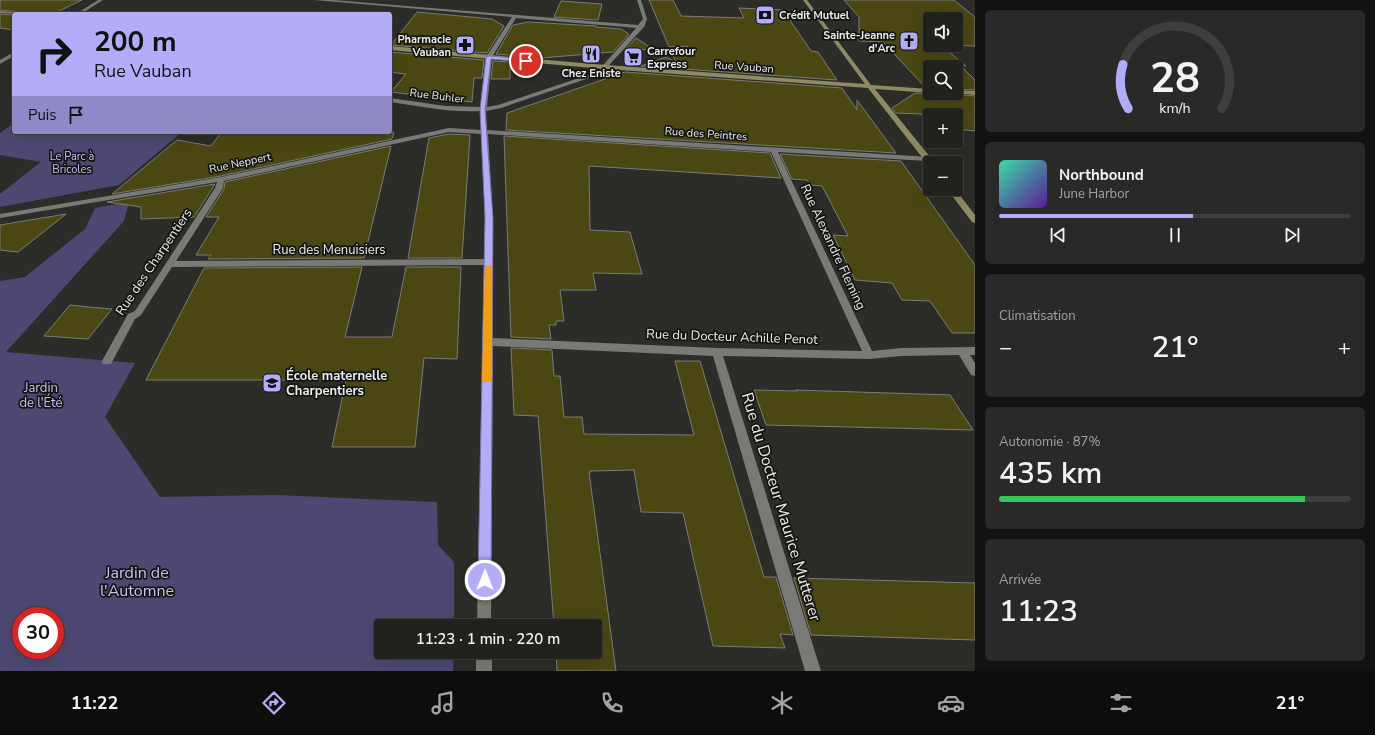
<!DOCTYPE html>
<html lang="fr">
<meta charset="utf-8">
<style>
body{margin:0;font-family:"Nunito Sans",sans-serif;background:#292927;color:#f1f3f6;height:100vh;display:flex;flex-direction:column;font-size:15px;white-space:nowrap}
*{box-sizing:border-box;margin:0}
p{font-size:13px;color:#a2a3a4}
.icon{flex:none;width:22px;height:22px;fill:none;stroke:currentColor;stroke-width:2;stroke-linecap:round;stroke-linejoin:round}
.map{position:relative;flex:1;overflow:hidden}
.sheet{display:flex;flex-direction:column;gap:10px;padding:10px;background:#121210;width:400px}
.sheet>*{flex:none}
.guide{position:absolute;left:12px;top:12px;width:380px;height:122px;border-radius:4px;box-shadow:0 4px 16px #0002,0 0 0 1px #3e3e3c;background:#b3adf9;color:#111;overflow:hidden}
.fabs{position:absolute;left:923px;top:12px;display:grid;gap:8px}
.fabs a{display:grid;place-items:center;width:40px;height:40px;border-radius:4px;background:#21211e;box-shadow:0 4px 16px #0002,0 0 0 1px #3e3e3c;font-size:20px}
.speed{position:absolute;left:12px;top:607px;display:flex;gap:8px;font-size:20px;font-weight:700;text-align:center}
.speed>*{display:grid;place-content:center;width:52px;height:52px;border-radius:50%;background:#21211e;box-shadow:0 4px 16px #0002,0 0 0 1px #3e3e3c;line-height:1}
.speed .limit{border:6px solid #d22;background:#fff;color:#111}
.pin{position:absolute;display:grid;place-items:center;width:34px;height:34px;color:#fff;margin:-17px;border:2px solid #fff;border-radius:50%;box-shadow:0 1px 4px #0007}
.me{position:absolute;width:44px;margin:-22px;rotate:1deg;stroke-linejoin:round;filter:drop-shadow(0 0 3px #0008)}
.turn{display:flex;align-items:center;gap:14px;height:84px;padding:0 16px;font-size:18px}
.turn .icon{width:52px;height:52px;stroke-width:2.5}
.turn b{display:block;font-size:28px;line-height:34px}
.then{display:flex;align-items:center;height:38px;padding:0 16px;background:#0003;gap:8px;font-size:15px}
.big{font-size:30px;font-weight:600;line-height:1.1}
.sheet .tile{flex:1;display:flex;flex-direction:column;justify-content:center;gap:6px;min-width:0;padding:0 14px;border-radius:6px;background:#292927}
.sheet .dial{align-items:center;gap:0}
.dial svg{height:104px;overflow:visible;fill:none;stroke:#3e3e3c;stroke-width:7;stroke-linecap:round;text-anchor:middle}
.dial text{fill:#f1f3f6;stroke:none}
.song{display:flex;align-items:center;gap:12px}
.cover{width:48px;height:48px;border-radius:6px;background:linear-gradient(135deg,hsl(160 70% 55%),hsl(270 70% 35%))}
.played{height:4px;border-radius:2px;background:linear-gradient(90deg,#b3adf9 55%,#3e3e3c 55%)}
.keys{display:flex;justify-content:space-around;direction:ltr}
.heat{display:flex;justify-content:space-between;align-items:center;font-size:22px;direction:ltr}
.charge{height:6px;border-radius:3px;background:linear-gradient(90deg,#34c759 87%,#3e3e3c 0)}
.trip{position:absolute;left:374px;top:619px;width:228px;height:40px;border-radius:4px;background:#21211e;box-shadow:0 4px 16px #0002,0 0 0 1px #3e3e3c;font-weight:600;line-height:40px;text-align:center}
.menu{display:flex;height:64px;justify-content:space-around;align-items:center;background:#0d0d0c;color:#a2a3a4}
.menu .icon{width:28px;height:28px}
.menu .active{color:#b3adf9}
.menu b{font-size:18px;color:#f1f3f6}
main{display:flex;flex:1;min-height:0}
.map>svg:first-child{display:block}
.green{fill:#4c4872;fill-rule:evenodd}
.building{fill:#4b4712;stroke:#7b7b77}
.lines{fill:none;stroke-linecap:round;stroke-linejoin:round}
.street{fill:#797975;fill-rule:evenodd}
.secondary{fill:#8e8b62;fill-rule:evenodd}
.route{fill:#b3adf9;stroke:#7470a2}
.slow{fill:#f59e0b}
.labels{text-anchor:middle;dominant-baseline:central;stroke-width:3.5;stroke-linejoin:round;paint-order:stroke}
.far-poi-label{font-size:11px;font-weight:bold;fill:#ececea;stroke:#141412;text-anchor:start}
.far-street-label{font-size:11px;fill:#ececea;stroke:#141412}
.far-park-label{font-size:11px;fill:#c5c3f6;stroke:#141412}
.street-label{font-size:13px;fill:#ececea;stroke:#141412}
.poi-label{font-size:13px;font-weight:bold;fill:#ececea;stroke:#141412;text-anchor:start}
.park-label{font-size:13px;fill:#c5c3f6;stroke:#141412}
.near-street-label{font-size:16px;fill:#ececea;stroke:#141412}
.near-park-label{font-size:16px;fill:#c5c3f6;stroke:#141412}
</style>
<main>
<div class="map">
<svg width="975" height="671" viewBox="0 0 975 671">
<rect width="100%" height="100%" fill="#2c2c28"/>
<g class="green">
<path d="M14,123V132H182L119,185L0,207V194L41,162L0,155V133Z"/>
<path d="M129,202L124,221L6,352L135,363L105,417L160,497L275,495L437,502L438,545L454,562V626H381V652H454L453,671H0V281L25,277L85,229L95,208ZM21,616H55V650H21Z"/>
</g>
<g class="building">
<path d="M0,0H82L53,14H23L20,12L0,10Z"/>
<path d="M649,0H673L681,16L744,18L739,8L783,10L811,51L818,52L837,80L641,66L666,57L676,62L672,54L688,49L687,46L669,47Z"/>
<path d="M844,0H954L975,17V46L947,45H956V19H930V45H941L966,66L960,65L975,80V90L956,89V67H930V88L925,87L883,42L859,41V17Z"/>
<path d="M561,1L602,4L598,20L554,17Z"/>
<path d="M417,12L492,19L504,26L487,53L391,45Z"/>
<path d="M0,14L14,15V30L0,28Z"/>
<path d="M528,22L596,26V27L621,29L629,34L613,52L541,58L496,54L513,25Z"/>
<path d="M636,38L653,49L624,51Z"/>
<path d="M390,52L484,60L482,78H474L472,102L391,92L406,74L390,72Z"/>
<path d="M493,61L510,62V79H491Z"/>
<path d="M625,72L842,88L857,110V100L896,153L506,130L507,113Z"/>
<path d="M915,93L930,94L932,93H953L954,94L975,96V131L956,129V115H930V125L921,114L896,113L892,108Z"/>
<path d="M252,132H394L392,139L221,176L112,194L177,140L211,146L220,134H250Z"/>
<path d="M449,134L470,135L462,258H408L429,138Z"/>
<path d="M504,136L770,153L781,178L589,166L590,230L630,232L642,274L593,273L596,290H560L564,321H556V325H549L551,339L511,337Z"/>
<path d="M391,146L364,258L208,259L211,255H196L219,217H206L224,189L225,182Z"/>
<path d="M780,154L901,161L975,265V333H952L930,301L902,300L892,283L855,280L833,235L848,236L822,186L810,185L807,180L792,179Z"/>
<path d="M215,184L194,217L141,219V207L107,202Z"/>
<path d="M66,214L18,252L0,250V225Z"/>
<path d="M362,267L345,337H392L406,267H461L457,359L424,358L415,447H332L346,380H146L204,268Z"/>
<path d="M70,305L89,307L112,309L88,339L44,336Z"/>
<path d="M511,348L552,350L554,376H560L564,417H582L584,434L694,435L675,361H700L764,577H776L793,635L780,634L785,648L713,646L683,513L641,512L634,470L590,471L591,472H589L616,671H557L556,652H595V626H554L538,416L514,415Z"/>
<path d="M754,390L797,391L796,390L950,395L973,430L766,425Z"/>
<path d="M794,578L975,583V640L811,635Z"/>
</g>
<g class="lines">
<g class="street">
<path d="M98,0H103L81,14H76Z"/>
<path d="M314,0H333L638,25L643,19L637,0H641L647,19L644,27L601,74L501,108L486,111L487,130L930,157V161H927L778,152L872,351L901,348L975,347V355H970L975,363V376L971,375L959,355L901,356L869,359L723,356L821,671H805L713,356L493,346L491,626H477L484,265L172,267L141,315L135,319L111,364H103L102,361L128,314L135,311L215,188L217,182L0,218V214L221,177L449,128L481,130L480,111C450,113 420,106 390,102V98L445,106L480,107L486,57L512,17ZM516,18L626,27L636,28L597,72L498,105L487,107L492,57ZM449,132L481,134L485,218L484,259L176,261L223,188L224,181ZM488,134L771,152L862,351L717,348L493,338V218Z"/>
<path d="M14,52V56L0,64V60Z"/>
<rect x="476" y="652" width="16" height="19"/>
</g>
<g class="secondary">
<path d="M803,0H807L871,85L930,89V93L875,89L935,163L928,165L868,88L593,68L390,50V46L593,64L865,84Z"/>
<path d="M0,11L20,13L22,14L0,13Z"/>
<path d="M956,90L975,91V95L954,93H956Z"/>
<path d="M947,189H955L975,215V223L972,222Z"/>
</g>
</g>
<path class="route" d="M489,56L526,59L529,61L526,62L491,59L485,110L493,218L491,580L489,585L485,587L480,585L478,580L485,218L480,110L486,57Z"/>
<path class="slow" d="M485,265H491L492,267V380L490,382H483L482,380Z"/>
<defs>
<g id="bank-square" transform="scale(1)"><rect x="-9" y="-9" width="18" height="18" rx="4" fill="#b3adf9" stroke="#141412"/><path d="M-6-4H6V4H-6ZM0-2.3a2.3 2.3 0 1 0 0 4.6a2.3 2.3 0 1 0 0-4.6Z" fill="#111"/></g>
<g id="church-square" transform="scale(1)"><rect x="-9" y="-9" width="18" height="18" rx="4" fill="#b3adf9" stroke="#141412"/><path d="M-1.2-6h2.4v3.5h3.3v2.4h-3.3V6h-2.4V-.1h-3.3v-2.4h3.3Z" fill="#111"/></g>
<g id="pharmacy-square" transform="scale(1)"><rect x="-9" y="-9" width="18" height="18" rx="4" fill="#b3adf9" stroke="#141412"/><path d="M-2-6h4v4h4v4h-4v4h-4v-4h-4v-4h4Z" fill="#111"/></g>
<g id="restaurant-square" transform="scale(1)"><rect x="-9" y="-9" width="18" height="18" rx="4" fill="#b3adf9" stroke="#141412"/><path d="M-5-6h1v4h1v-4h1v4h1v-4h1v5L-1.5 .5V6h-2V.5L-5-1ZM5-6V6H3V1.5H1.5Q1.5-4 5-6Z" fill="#111"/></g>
<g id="supermarket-square" transform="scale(1)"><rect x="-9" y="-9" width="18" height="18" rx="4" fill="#b3adf9" stroke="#141412"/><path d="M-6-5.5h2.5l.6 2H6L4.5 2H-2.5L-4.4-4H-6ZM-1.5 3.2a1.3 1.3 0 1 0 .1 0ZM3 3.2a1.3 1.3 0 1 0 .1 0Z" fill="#111"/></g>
<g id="school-square" transform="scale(1)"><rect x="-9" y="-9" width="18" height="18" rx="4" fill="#b3adf9" stroke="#141412"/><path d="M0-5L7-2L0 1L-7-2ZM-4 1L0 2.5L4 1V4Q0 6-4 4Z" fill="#111"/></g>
</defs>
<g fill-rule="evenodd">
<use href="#bank-square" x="765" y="15"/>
<use href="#church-square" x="909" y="41"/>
<use href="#pharmacy-square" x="465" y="45"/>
<use href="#restaurant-square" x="591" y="54"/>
<use href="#supermarket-square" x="633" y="57"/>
<use href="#school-square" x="272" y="383"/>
</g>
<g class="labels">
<g class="far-poi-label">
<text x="779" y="15">Crédit Mutuel</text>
<text x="895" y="35" text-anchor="end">Sainte-Jeanne<tspan x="895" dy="13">d'Arc</tspan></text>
<text x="451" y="39" text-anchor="end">Pharmacie<tspan x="451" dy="13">Vauban</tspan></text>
<text x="647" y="51">Carrefour<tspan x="647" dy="13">Express</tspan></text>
<text x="591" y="73" text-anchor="middle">Chez Eniste</text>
</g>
<g class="far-street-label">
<text transform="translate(744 67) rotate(4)">Rue Vauban</text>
<text transform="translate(437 96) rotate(7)">Rue Buhler</text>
<text transform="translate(706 134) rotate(4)">Rue des Peintres</text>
<text transform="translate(240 163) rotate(-12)">Rue Neppert</text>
</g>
<g class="far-park-label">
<text x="72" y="156">Le Parc à<tspan x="72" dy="13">Bricoles</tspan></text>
</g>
<g class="street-label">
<text transform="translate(833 247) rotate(65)">Rue Alexandre Fleming</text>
<text x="329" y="250">Rue des Menuisiers</text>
<text transform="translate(154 262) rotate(-56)">Rue des Charpentiers</text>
<text transform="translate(732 337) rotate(2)">Rue du Docteur Achille Penot</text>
</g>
<g class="poi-label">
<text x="286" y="376">École maternelle<tspan x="286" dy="15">Charpentiers</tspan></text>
</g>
<g class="park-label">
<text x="41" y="388">Jardin<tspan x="41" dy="15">de l'Été</tspan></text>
</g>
<g class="near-street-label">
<text transform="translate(781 507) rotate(73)">Rue du Docteur Maurice Mutterer</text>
</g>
<g class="near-park-label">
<text x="137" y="573">Jardin de<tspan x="137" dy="18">l'Automne</tspan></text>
</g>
</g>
</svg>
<div class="fabs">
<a><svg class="icon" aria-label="sound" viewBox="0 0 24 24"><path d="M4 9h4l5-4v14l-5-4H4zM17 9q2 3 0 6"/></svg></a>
<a><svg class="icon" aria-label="search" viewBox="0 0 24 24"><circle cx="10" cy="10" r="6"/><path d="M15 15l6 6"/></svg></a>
<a>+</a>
<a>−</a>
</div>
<div class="speed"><div class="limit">30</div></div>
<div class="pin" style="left:526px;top:61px;background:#d93025"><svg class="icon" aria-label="arrive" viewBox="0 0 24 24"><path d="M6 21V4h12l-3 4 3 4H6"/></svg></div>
<svg class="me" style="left:485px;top:580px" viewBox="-20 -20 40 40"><circle r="17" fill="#b3adf9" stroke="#fff" stroke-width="3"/><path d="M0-11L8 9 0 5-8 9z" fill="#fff"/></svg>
<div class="trip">11:23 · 1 min · 220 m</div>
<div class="guide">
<div class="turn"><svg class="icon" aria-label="right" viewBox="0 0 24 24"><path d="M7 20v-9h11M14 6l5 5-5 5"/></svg><div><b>200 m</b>Rue Vauban</div></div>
<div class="then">Puis<svg class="icon" aria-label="arrive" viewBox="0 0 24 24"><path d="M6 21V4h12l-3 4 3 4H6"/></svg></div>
</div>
</div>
<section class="sheet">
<div class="tile dial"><svg viewBox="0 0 100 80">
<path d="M14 69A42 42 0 1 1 86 69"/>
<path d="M14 69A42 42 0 0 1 10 35" stroke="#b3adf9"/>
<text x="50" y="56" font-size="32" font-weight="700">28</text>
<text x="50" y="72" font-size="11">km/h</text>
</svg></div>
<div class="tile">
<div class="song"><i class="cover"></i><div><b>Northbound</b><p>June Harbor</p></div></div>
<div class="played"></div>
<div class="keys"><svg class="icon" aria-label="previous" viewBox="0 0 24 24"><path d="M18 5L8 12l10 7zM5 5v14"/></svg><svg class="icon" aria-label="pause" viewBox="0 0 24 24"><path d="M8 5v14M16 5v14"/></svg><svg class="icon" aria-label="next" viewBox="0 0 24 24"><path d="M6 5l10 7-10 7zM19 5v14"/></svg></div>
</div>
<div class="tile"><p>Climatisation</p>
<div class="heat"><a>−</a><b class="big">21°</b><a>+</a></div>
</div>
<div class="tile"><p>Autonomie · 87%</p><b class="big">435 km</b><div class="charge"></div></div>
<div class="tile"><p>Arrivée</p><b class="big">11:23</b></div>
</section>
</main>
<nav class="menu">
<b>11:22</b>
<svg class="icon active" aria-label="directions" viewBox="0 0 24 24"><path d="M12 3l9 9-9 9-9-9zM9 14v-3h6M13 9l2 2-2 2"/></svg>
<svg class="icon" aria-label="music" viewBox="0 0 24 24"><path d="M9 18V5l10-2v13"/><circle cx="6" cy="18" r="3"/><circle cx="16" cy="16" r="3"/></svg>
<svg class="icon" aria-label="phone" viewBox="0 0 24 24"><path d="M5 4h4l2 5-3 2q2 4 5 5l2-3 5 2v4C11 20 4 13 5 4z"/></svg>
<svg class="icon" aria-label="climate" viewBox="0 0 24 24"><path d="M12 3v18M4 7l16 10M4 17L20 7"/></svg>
<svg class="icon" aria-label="car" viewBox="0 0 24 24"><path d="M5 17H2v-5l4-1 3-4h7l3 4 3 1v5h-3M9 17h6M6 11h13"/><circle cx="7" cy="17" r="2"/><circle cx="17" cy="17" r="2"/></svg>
<svg class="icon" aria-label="filters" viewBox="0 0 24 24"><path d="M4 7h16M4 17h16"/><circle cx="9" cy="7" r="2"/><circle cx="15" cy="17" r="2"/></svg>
<b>21°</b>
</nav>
